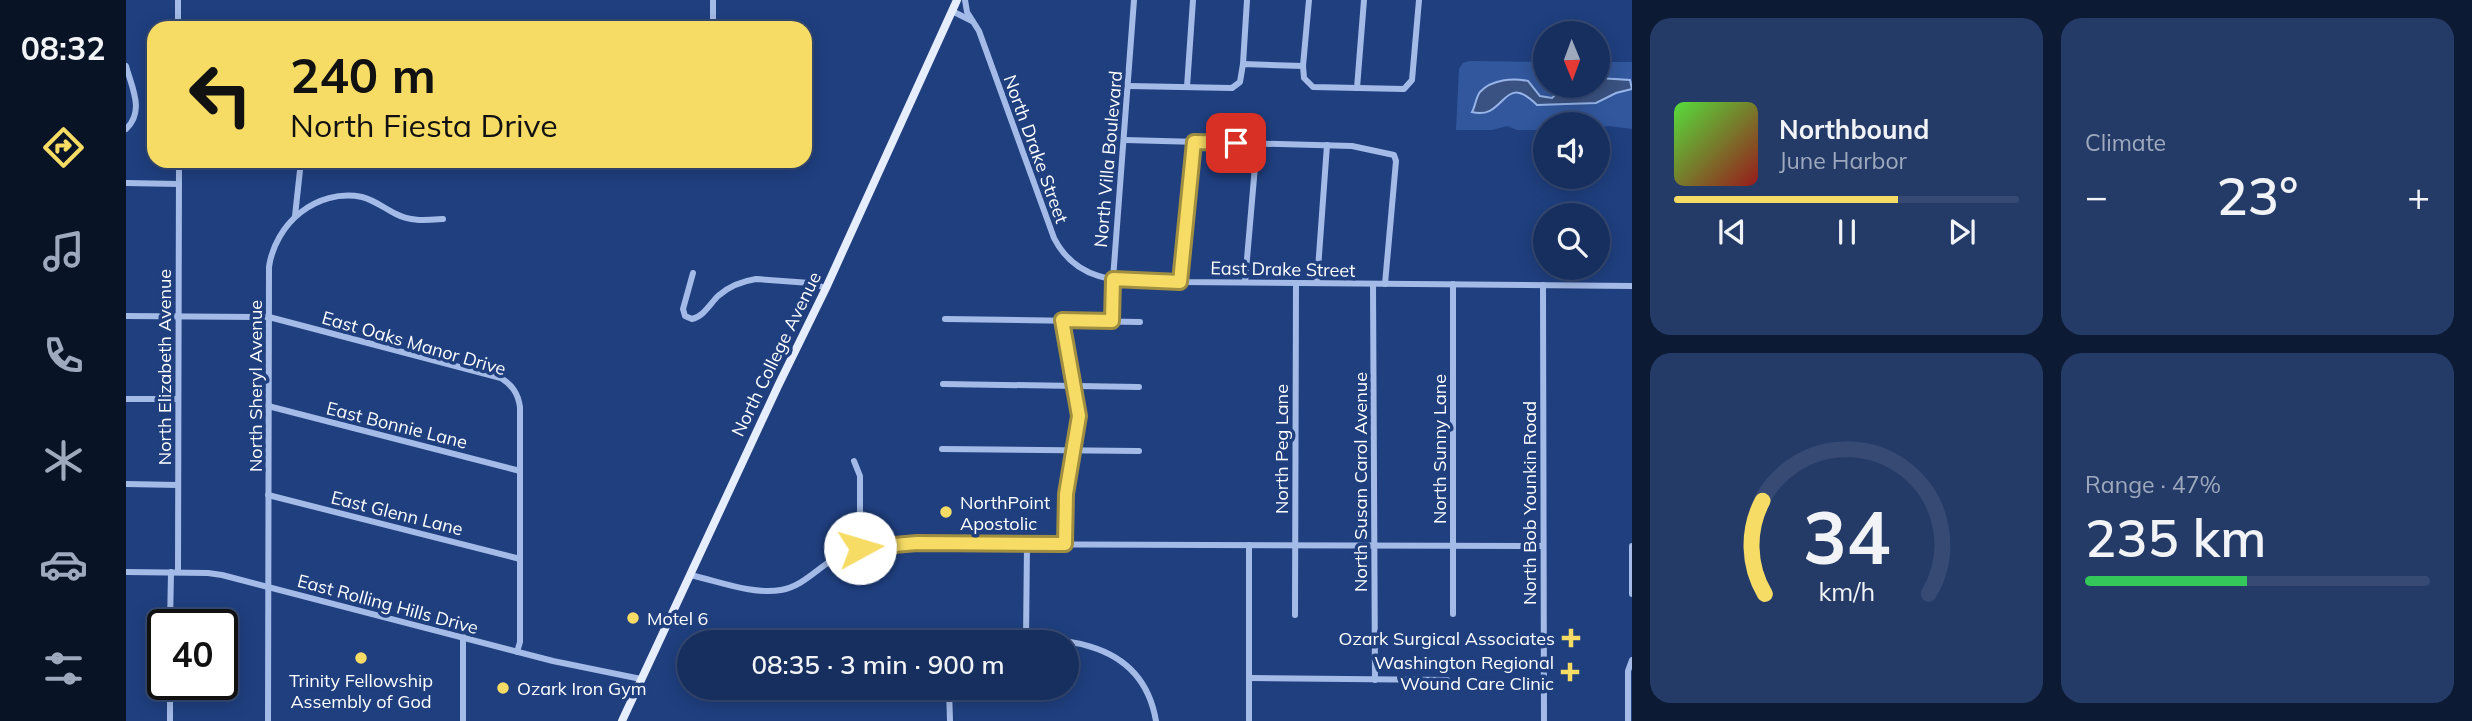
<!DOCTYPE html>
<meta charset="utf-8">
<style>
body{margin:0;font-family:Mulish,sans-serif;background:#243b68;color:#f1f3f6;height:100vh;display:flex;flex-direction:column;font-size:26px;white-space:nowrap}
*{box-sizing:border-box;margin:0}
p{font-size:23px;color:#9ea9bd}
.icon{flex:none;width:38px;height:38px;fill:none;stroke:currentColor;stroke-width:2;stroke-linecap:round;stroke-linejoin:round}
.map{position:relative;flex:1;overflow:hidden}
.drawer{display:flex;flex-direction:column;gap:18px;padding:18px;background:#0d1a34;width:840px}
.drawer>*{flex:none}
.top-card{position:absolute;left:21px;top:21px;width:665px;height:147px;border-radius:21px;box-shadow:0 4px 18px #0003,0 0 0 2px #364a74;background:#f6db64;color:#111;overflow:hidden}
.needle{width:46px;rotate:179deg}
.buttons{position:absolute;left:1407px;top:21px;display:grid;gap:14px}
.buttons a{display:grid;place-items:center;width:77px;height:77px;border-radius:50%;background:#172f5f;box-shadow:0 4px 18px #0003,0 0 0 2px #364a74;font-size:35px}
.speed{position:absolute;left:21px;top:609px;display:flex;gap:14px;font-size:35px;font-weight:700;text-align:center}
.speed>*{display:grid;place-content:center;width:91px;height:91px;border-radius:50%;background:#172f5f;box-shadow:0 4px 18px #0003,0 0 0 2px #364a74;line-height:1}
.speed .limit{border:4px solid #111;border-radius:10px;background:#fff;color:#111}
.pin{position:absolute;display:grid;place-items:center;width:60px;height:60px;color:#fff;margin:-30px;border-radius:14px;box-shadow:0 4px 10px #0006}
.me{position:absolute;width:77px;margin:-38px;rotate:84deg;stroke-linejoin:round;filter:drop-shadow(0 0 5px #0008)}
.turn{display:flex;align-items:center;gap:24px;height:147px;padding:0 28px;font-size:32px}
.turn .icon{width:91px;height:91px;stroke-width:2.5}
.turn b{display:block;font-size:49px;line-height:60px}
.big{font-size:52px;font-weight:600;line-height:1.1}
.drawer .tile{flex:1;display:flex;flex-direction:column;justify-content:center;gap:10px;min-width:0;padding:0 24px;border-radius:21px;background:#243b68}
.drawer .dial{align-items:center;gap:0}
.dial svg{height:182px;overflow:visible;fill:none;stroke:#364a74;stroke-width:7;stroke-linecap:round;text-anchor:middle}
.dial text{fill:#f1f3f6;stroke:none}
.song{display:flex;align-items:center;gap:21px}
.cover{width:84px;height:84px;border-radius:10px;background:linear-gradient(135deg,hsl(110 70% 55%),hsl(0 70% 35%))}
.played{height:7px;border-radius:4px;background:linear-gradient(90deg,#f6db64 65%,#364a74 65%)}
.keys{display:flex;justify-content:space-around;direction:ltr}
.heat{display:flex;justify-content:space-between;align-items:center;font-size:38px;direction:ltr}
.charge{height:10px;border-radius:5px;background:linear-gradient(90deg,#34c759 47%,#364a74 0)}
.drawer .tiles{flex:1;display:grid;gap:18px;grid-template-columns:repeat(2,1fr)}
.trip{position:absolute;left:551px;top:630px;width:402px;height:70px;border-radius:35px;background:#172f5f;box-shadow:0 4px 18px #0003,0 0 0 2px #364a74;font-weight:600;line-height:70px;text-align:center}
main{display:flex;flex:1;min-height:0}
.menu{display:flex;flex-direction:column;width:126px;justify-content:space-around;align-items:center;background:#091326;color:#9ea9bd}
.menu .icon{width:49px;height:49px}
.menu .selected{color:#f6db64}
.menu b{font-size:32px;color:#f1f3f6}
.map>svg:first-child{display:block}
.green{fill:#32579d}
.water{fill:#3a5281;stroke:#97b5e9;stroke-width:2}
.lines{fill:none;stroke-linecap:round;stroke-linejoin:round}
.minor{stroke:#a4bbe8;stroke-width:6}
.major{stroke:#e6edfd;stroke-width:8}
.route-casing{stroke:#a08e41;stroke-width:18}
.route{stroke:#f6db64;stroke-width:12}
.poi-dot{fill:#f6db64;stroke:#1f3f7f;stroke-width:2.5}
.labels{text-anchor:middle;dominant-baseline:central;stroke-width:7;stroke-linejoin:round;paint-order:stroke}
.street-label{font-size:18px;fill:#fff;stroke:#1f3f7f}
.poi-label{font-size:18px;fill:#fff;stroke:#1f3f7f;text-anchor:start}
</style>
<main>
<nav class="menu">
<b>08:32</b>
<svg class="icon selected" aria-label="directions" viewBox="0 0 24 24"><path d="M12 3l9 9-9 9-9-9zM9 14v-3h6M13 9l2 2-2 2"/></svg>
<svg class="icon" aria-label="music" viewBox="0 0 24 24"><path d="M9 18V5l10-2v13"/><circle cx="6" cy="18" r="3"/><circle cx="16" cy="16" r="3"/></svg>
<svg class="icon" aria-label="phone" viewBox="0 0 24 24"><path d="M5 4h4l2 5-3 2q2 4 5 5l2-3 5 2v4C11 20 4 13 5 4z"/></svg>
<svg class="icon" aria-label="climate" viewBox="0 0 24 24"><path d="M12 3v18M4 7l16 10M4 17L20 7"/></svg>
<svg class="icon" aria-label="car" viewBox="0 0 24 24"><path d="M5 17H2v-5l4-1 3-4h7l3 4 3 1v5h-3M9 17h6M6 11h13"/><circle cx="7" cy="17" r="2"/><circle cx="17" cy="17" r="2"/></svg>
<svg class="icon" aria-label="filters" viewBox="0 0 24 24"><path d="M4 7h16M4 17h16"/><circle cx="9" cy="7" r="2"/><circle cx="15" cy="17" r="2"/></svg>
</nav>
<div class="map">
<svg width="1506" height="721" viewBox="0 0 1506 721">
<rect width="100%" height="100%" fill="#1f3f7f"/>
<path class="green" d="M1343,61L1419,62V86H1472V62H1506V129L1482,126L1472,128V124H1419V130H1391L1381,126L1366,130H1330L1333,69L1337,63Z"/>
<path class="water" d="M1472,78L1504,80L1506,89L1490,93L1470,103L1411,105C1376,70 1380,121 1346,112C1349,107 1350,97 1354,92C1366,79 1387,78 1402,81L1414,96L1426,98L1439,86H1472Z"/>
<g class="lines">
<g class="minor">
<path d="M52,0V28"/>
<path d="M839,0L841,12L853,31L928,238C954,289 1005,280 1054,282L1506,286"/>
<path d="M826,11L846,21"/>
<path d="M587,28V0"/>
<path d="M1117,64L1121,0"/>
<path d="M0,66C6,88 19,111 0,129"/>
<path d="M1177,66L1183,0"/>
<path d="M1002,86L1106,88L1114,82L1117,64L1177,66L1178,78L1187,87L1278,89L1286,80L1293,0"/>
<path d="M1061,87L1067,0"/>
<path d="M1231,88L1238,0"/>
<path d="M999,140L1226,146L1268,155L1270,161L1259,284"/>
<path d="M0,183L53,184"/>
<path d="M169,216L175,161"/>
<path d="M567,273L557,309L559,316L566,319C578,316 584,304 592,296C602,287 617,281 630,279L684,283L700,288"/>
<path d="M1054,282L1068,142"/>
<path d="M1119,282L1131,143"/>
<path d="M1191,283L1201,145"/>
<path d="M1247,284L1249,680"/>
<path d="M1327,284V614"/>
<path d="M1417,285L1418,721"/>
<path d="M0,316L143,317L375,378C386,385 392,393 394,407V642L391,652"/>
<path d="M819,319L1014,322"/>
<path d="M936,320L953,416L940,494L939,544"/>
<path d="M986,321L987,279L1008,0"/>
<path d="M817,384L1013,387"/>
<path d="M0,399H52"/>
<path d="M142,406L394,471"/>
<path d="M816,449L1013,451"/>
<path d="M728,461L734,476V548"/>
<path d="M0,484L52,485"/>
<path d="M142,495L394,559"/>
<path d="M1506,546V594"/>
<path d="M0,572L82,573L96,575L427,661L515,679"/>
<path d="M52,572L53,161"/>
<path d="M564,575C593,581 626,595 655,590C675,587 690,570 706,560C727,548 751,546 774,544L1417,546"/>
<path d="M1169,615L1170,283"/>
<path d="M44,625L45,572"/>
<path d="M337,637V721"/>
<path d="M900,640L901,543"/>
<path d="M823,642V640C898,640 1013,620 1030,721"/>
<path d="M1124,678L1321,680"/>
<path d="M823,688L824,721"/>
<path d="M44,721V684"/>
<path d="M142,721L143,267C149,224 190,188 236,197C248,200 258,208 270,214C285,222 301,220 317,219"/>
<path d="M1123,721V545"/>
<path d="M1502,721V671L1506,660"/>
</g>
<path class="major" d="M496,721L652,386L700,288L831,0"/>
</g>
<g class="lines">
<g class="route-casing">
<path id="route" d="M734,548L791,543L939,544L940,494L953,416L936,320L986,321L987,279L1054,282L1068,142L1110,143"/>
</g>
<use href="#route" class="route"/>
</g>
<g class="poi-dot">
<circle cx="820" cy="512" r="7"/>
<circle cx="507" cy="618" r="7"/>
<path d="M1441.5 627.5h7v7h7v7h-7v7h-7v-7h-7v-7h7z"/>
<circle cx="235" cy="658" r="7"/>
<path d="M1440.5 661.5h7v7h7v7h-7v7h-7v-7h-7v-7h7z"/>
<circle cx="377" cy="688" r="7"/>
</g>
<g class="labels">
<g class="street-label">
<text transform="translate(910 149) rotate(70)">North Drake Street</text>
<text transform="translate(982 159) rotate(-85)">North Villa Boulevard</text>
<text transform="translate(1157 269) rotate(1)">East Drake Street</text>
<text transform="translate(288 343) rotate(16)">East Oaks Manor Drive</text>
<text transform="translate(650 354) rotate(-64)">North College Avenue</text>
<text transform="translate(38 367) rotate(-90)">North Elizabeth Avenue</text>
<text transform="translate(129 386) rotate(-90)">North Sheryl Avenue</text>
<text transform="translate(271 425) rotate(14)">East Bonnie Lane</text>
<text transform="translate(1155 449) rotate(-90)">North Peg Lane</text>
<text transform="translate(1313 449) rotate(-90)">North Sunny Lane</text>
<text transform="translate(1234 482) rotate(-90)">North Susan Carol Avenue</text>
<text transform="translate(1403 503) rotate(-90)">North Bob Younkin Road</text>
<text transform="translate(271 513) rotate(14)">East Glenn Lane</text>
<text transform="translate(262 604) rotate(15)">East Rolling Hills Drive</text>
</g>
<g class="poi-label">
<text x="834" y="502">NorthPoint<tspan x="834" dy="21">Apostolic</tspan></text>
<text x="521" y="618">Motel 6</text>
<text x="1429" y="638" text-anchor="end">Ozark Surgical Associates</text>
<text x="1428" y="662" text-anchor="end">Washington Regional<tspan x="1428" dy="21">Wound Care Clinic</tspan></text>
<text x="235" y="680" text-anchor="middle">Trinity Fellowship<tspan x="235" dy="21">Assembly of God</tspan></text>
<text x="391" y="688">Ozark Iron Gym</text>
</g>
</g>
</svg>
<div class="buttons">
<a><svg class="needle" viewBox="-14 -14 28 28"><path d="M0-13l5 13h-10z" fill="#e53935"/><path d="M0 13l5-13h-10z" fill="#9ea9bd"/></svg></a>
<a><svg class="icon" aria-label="sound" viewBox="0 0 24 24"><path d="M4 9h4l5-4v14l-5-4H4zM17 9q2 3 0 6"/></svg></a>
<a><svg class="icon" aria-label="search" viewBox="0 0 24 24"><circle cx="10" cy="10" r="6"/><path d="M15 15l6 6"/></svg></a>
</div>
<div class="speed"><div class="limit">40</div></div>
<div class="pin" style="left:1110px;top:143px;background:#d93025"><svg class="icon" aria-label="arrive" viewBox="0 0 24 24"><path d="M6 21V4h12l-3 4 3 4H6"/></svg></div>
<svg class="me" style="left:734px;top:548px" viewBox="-20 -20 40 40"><circle r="19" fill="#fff"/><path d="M0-13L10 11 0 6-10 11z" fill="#f6db64"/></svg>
<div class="trip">08:35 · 3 min · 900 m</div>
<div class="top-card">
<div class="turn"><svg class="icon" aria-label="left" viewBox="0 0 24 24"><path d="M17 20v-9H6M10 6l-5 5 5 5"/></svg><div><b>240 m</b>North Fiesta Drive</div></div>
</div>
</div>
<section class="drawer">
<div class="tiles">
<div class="tile">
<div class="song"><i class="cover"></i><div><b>Northbound</b><p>June Harbor</p></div></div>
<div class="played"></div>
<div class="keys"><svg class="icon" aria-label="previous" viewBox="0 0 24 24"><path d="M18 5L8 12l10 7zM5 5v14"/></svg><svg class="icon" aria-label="pause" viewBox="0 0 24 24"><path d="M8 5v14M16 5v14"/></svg><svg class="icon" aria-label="next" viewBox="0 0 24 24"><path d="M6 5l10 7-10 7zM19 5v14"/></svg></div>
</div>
<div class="tile"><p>Climate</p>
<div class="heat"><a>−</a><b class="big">23°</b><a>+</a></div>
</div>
<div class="tile dial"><svg viewBox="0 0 100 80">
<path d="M14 69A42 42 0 1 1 86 69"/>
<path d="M14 69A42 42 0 0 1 13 28" stroke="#f6db64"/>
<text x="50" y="56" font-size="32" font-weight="700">34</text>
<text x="50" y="72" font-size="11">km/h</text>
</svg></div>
<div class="tile"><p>Range · 47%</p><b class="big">235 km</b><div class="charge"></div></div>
</div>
</section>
</main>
